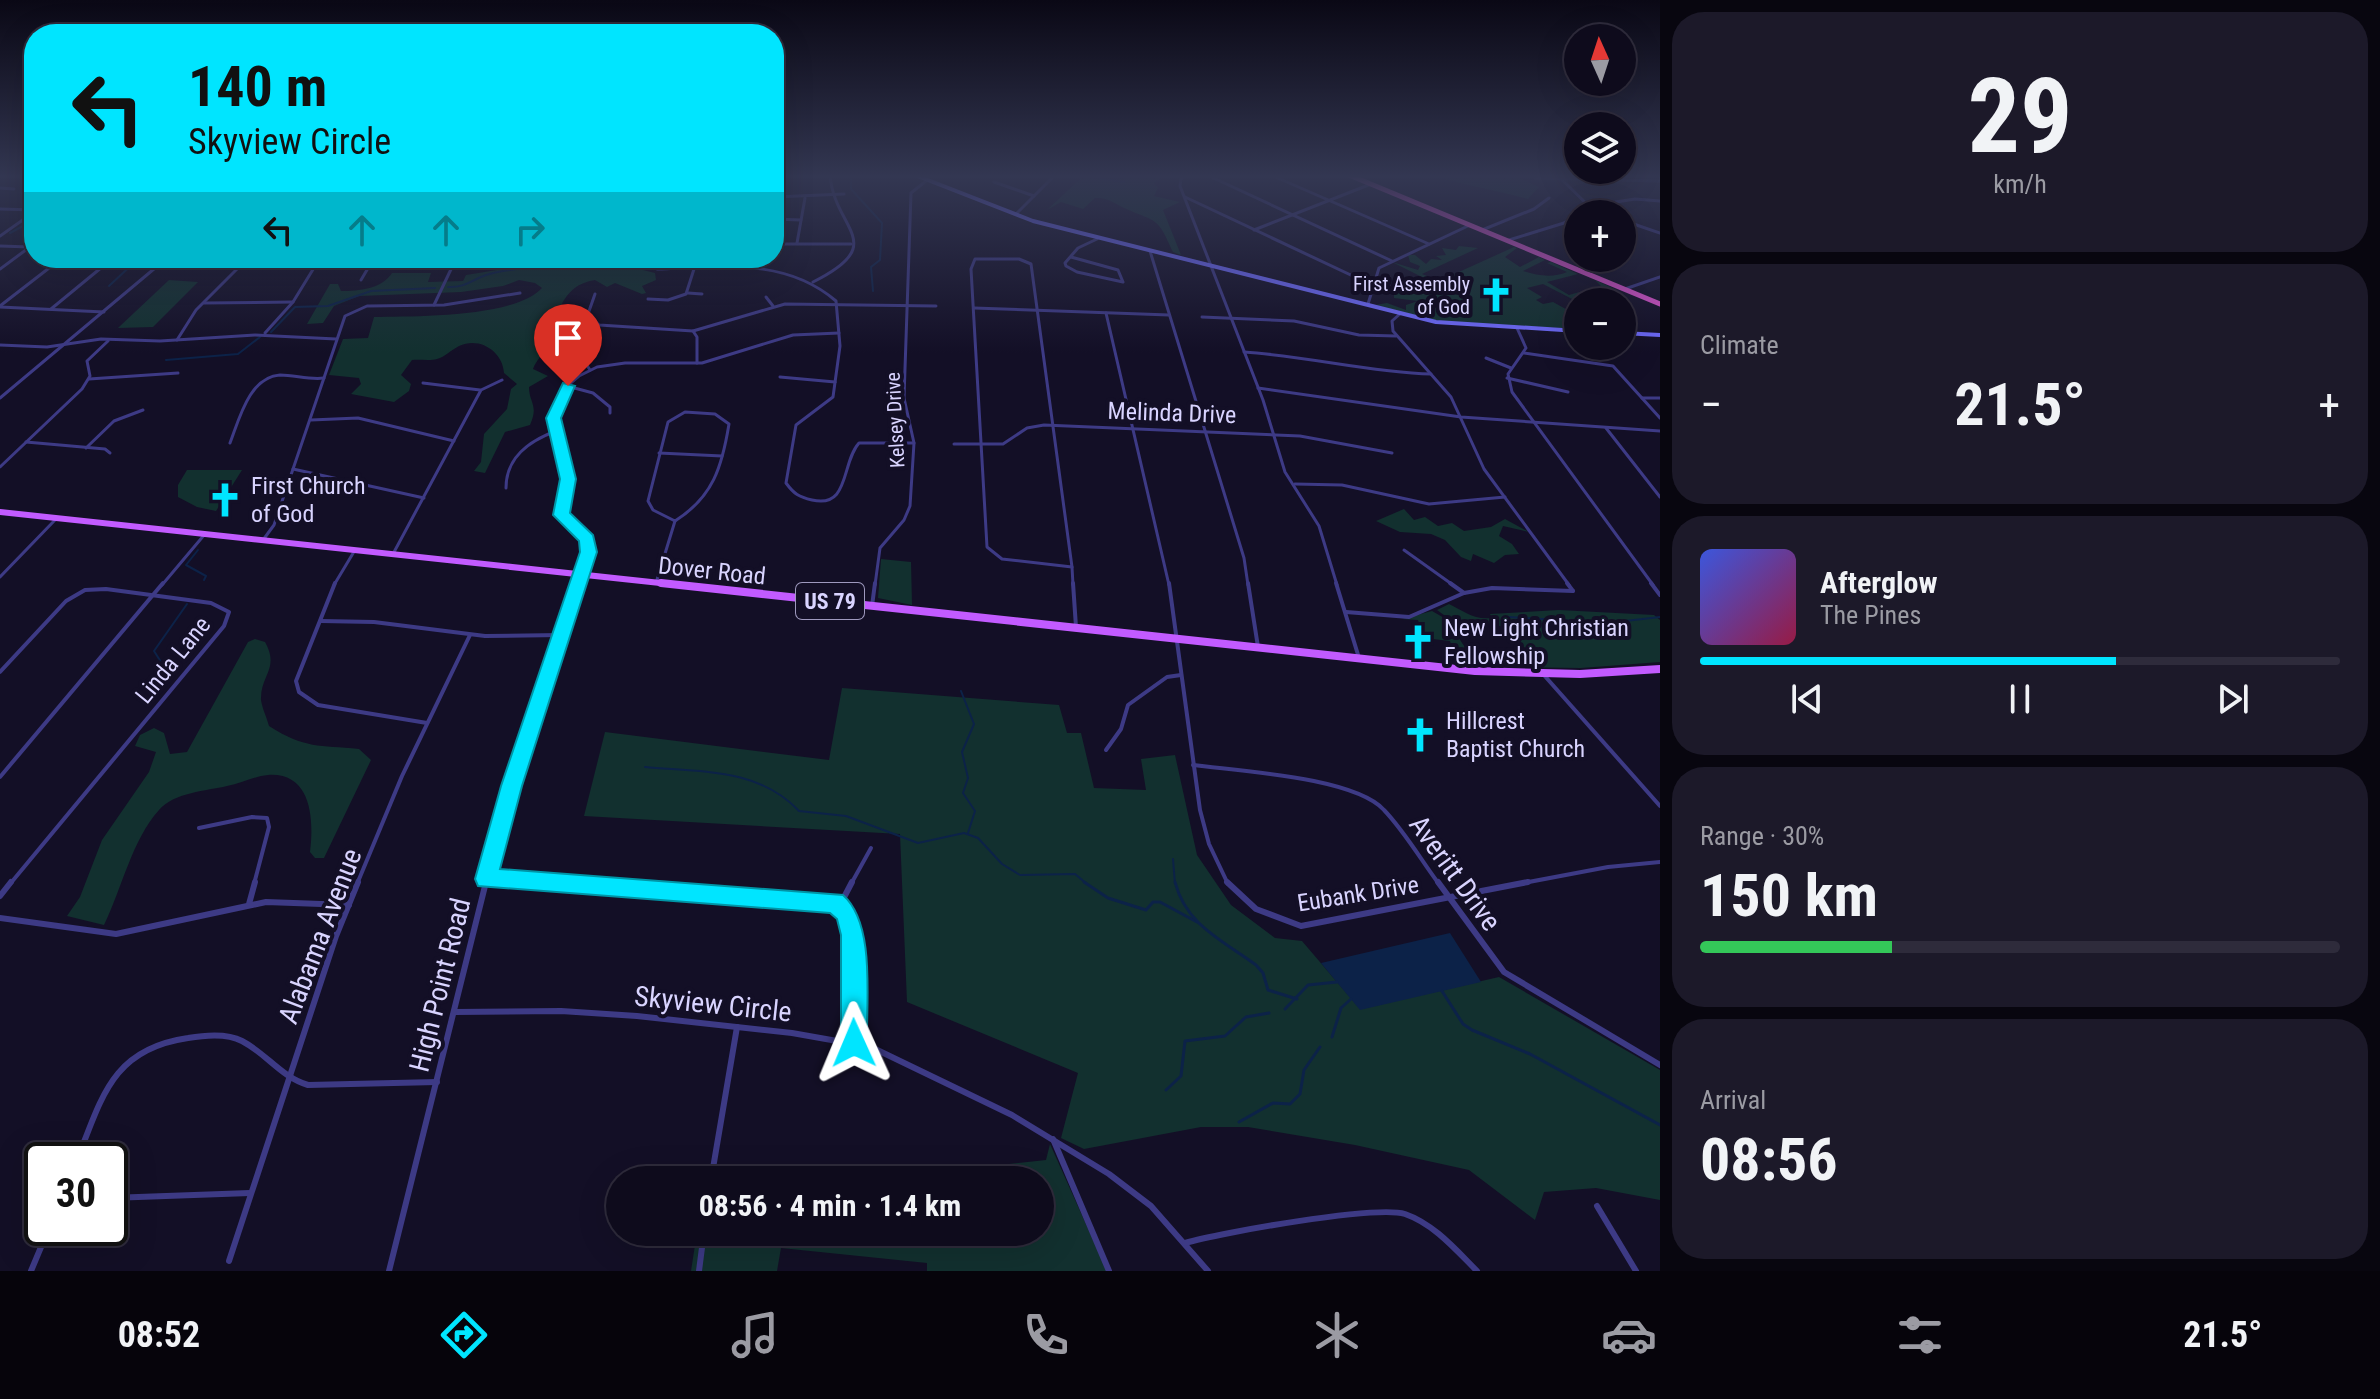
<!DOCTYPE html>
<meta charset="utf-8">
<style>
body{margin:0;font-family:"Roboto Condensed",sans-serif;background:#1c1929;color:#f1f3f6;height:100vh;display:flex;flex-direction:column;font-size:30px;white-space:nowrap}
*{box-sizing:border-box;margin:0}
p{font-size:26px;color:#9b9ba3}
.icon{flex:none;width:44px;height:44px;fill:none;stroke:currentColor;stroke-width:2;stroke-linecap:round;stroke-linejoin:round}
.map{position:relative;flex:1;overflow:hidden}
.sheet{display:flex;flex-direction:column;gap:12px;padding:12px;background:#08060f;width:720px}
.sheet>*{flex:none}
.guide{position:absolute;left:24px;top:24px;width:760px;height:244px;border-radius:32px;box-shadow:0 8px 32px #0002,0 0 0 2px #2e2b3b;background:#00e5ff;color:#111;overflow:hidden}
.needle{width:52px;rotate:357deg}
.controls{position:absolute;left:1564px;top:24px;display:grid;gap:16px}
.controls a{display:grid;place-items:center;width:72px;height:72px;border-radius:50%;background:#0e0b1c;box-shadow:0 8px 32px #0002,0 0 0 2px #2e2b3b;font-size:40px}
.speed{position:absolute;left:24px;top:1142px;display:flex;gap:16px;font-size:40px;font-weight:700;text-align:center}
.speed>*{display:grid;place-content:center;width:104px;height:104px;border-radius:50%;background:#0e0b1c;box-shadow:0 8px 32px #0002,0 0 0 2px #2e2b3b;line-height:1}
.speed .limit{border:4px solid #111;border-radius:12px;background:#fff;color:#111}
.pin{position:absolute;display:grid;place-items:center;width:68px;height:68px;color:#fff;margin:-82px -34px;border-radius:50% 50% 50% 0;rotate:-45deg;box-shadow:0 0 8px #0007}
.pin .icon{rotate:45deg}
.me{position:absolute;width:88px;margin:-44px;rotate:359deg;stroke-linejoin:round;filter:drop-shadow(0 0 6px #0008)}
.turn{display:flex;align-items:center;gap:28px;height:168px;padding:0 32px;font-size:36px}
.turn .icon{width:104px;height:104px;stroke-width:2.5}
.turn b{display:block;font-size:56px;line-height:68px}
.lanes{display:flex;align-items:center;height:76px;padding:0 32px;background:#0003;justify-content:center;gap:40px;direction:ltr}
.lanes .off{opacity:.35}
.big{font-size:60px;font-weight:700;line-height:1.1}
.sheet .widget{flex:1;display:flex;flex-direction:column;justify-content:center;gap:12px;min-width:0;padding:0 28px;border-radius:32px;background:#1c1929}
.sheet .dial{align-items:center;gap:0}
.dial b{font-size:104px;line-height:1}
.song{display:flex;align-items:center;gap:24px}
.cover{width:96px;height:96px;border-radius:12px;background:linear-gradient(135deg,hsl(230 70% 55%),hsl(340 70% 35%))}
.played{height:8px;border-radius:4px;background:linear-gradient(90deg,#00e5ff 65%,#2e2b3b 65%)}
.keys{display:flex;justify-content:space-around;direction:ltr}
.heat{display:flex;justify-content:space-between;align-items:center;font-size:44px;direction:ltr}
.charge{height:12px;border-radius:6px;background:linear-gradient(90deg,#34c759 30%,#2e2b3b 0)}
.trip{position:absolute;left:606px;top:1166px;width:448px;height:80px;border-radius:40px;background:#0e0b1c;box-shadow:0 8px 32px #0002,0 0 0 2px #2e2b3b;font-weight:700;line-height:80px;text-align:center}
.menu{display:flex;height:128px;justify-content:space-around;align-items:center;background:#06040b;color:#9b9ba3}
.menu .icon{width:56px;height:56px}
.menu .active{color:#00e5ff}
.menu b{font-size:36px;color:#f1f3f6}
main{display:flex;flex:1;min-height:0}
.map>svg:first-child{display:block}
.green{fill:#12302f}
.water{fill:#0c2248}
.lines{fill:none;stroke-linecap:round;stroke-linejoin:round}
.stream-far1{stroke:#0c2248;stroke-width:2}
.stream{stroke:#0c2248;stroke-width:3}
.minor-far2{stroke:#3d3a85;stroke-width:3}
.minor-far1{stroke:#3d3a85;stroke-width:4}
.minor{stroke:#3d3a85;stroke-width:6}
.secondary{stroke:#6f6bff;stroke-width:4}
.primary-far1{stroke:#c25bff;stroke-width:6}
.primary{stroke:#c25bff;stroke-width:8}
.trunk{stroke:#e055d1;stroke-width:5}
.route{fill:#00e5ff;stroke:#0095a6;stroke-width:2}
.labels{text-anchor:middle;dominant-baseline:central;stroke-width:8;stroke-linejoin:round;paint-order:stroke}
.far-poi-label{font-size:20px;fill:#d9d4ff;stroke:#130f26;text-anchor:end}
.far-street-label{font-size:20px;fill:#d9d4ff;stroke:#130f26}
.shield{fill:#130f26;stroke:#9e99be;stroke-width:2}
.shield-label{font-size:22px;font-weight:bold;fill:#d9d4ff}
.street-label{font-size:24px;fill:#d9d4ff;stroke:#130f26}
.poi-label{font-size:24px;fill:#d9d4ff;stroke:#130f26;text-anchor:start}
.near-street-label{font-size:28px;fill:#d9d4ff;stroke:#130f26}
</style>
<main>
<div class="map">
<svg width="1660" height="1271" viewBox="0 0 1660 1271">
<rect width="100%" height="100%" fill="#130f26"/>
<g class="green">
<path d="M1076,175L1118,180L1122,178L1120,175H1156L1160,179L1154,183L1158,188L1154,196L1180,202L1163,210L1181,255L1173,252C1157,216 1158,223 1124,208C1114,203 1107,197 1095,198L1083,209L1061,202L1047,210L1080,179Z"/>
<path d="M1512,175L1539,187L1528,199C1496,190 1467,186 1436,176Z"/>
<path d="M1459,246L1478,248L1422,274L1439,281L1514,247L1517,248L1505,257L1520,267L1539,257L1545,260L1523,271C1538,276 1553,278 1567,272L1547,263L1551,262L1578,274L1547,282L1569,295L1601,286L1595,280L1617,290L1574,300L1543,284L1527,288L1542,297L1536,300L1543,304L1553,302L1573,313L1578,329L1439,321L1375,305L1387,303L1406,310V305L1418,301L1394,298V292L1417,291L1384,281L1418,286L1421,288L1418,290L1428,292L1436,284L1392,262L1418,270L1420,266L1410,262L1408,255H1415L1426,264L1431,259L1442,260L1436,256L1446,255L1442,248L1456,250Z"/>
<path d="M522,258H637L635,268L655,273L656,280L642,286L646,293L642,294L615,283L607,287L595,280C560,285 557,318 546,347C543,355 536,360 533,369L548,376L529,387C529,403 539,405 530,425L505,432L485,473L474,471L481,462L484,434L507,409L511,389L517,384L504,373C503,352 480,336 459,346C451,350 445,357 437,359C430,361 419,359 412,360L401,375L411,384L409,391L394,402L351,394L361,384L359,378L329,375L343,339L368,338L374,317C415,316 514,318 542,288L535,283L519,280L503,286L461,292L359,296L334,306L323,323L307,324L330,284H338L341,291C359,291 382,289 392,273H431L428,282L463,281L466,275L497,270Z"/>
<path d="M169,280L198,282L153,327L118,328Z"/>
<path d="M187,470H242L216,511L197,507L178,497V485Z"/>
<path d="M1404,509L1414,520L1425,517L1438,526L1452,523L1464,531L1491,527L1505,519L1529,532L1503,526L1499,536L1512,544L1519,554L1505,555L1494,563L1473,554L1471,561L1461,557L1445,540L1431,534L1400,532L1376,521Z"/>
<path d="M881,559L911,562L912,605L878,598Z"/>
<path d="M1449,604C1464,611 1473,620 1492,618L1490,614L1559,610L1654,615L1660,620V662L1581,668L1508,667L1504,659L1517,664L1516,660L1524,658L1522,653L1526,652C1504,605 1470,637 1437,610Z"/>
<path d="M1432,611L1458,626L1460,631L1456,632C1463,648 1475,660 1493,662L1494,658L1497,666L1456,663L1450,641L1424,638L1418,620L1402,619Z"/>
<path d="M255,639L265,642C280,669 260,675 261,700C262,708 267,718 269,726C305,749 319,745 359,749L371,760L324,858H315L310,852C314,820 312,772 268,775C254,776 241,784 227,786C206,791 175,792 159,810C132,840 122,888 104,925L67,916L80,897L102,840L149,772L156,752L135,746L140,735L154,728L164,733L170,754L187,752L248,642Z"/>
<path d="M842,688L1059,705L1067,733H1081L1094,788L1146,790L1141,759L1175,755L1197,855L1231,905L1275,938L1302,941L1360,1009L1499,977L1660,1070V1200L1596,1188L1544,1192L1535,1220L1469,1170L1355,1145L1248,1127H1201L1084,1149L1061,1138L1078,1073L907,1002L900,834L584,816L605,732L829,760Z"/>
<path d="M1050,1144L1107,1271H927V1263L781,1248L777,1271H691L697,1232H1040V1180H864L1046,1160Z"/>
</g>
<path class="water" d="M1450,933L1481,982L1360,1010L1321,963Z"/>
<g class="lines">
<g class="stream-far1">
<path d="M851,175V189L882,223L880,260L871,267L873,291"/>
<path d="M1080,175L1124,182"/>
<path d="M10,233L34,220"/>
<path d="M109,286L139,258"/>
<path d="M448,287C464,288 472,280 486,275C507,268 525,272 543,258"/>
<path d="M271,332L295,307L328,306L371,291L435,288"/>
<path d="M166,360L238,354L260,337"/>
<path d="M198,550L186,565L206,576L204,580"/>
<path d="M1508,617L1608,623L1660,617"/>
<path d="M179,668L161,662L154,651L187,604"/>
<path d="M961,691L974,724L962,752L968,778L963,793L975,811L968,833"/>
<path d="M645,767C700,772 759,768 799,811L846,816L918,843L964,833L978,838L1002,864L1020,875L1075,874L1087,884"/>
<path d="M1173,859L1175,884"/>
</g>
<g class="stream">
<path d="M1084,882L1108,898L1146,910L1153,902H1160L1197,922"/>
<path d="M1175,882C1186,925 1222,940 1256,965L1263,973L1268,990L1297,999"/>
<path d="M1442,991L1463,1024L1472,1030L1530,1054L1660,1125"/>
<path d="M1285,1009L1308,985L1337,982"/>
<path d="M1332,1037L1341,1008L1351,999"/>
<path d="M1166,1090L1181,1076L1185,1041L1225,1036L1246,1017L1269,1013"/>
<path d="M1239,1122L1273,1103L1290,1104L1300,1094L1304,1070L1320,1047"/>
</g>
<g class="minor-far2">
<path d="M1187,175L1181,179L1180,186L1263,400L1285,472L1319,526L1337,585"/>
<path d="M1207,175L1392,261"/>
<path d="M1271,175L1429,244"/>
<path d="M1535,178L1660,181"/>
<path d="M1561,179L1592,209L1605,214"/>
<path d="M994,182L1034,196"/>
<path d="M0,188L14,189"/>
<path d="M774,197L844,194"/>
<path d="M778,197L782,175"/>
<path d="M1185,197L1372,285"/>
<path d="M0,209L34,210"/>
<path d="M1016,214L1052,178L1044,175"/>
<path d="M774,219L801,220"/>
<path d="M1622,220L1660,233"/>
<path d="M1254,230L1371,184"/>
<path d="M1482,230L1534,209L1549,198"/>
<path d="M0,236L34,212"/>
<path d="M1509,240L1564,223L1590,206L1635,199L1660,201"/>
<path d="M797,243L805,198"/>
<path d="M774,244H851"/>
<path d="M0,246L30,247"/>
<path d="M1150,251L1244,558L1248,585"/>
<path d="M1071,257L1118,270L1123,282L1077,272L1066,266L1065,263L1078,248L1097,239"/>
<path d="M975,259H1019L1031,264L1072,567L1002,559L987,547L971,269Z"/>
<path d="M369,266L485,265L503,258"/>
<path d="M0,269L34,244"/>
<path d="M657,269C720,267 785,257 836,301L840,346L833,397L796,425L786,483C794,494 799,497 812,500C850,509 841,463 859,443H914"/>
<path d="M361,280L374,258"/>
<path d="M813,282C891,243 834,230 830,175"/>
<path d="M1625,289L1660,277"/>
<path d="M688,293L702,294"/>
<path d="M595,294L588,314L599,325L693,331L697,337V363"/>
<path d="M766,297L773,306"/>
<path d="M648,299L668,300L686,294L694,269"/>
<path d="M204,303L293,302"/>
<path d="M1368,304L1379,268L1470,225"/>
<path d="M434,305L453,265"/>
<path d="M0,306L62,258"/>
<path d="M0,307L104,312"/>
<path d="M974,308L1169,315"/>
<path d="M51,309L113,258"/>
<path d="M1106,313L1169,585"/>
<path d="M1401,313L1392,321L1393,331L1451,397L1484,469L1569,585"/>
<path d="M1202,317L1294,321L1359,335L1396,336"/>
<path d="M1517,328L1526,348L1508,374L1512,392L1653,585"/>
<path d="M693,331L785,304L936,306"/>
<path d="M265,333L293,302L320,258"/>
<path d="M177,340L196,310L248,258"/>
<path d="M0,345L47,347L101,339L160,341L255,335L336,339"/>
<path d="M1244,352C1307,356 1368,372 1431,374"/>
<path d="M1524,353L1613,366L1660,418"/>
<path d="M1486,358L1511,368"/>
<path d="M590,370L573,344L577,332L593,323"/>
<path d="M780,377L835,382"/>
<path d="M1507,378L1568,392"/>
<path d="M89,379L178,373"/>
<path d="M423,383L480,390"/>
<path d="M567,386L593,393L610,407V413"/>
<path d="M1258,388L1461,417L1660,431"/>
<path d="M0,398L167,258"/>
<path d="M1642,398H1660"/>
<path d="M685,412L715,414L729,424C722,467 713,497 675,521L653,510L648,501L668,422Z"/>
<path d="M311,420L358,418L454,441"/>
<path d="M1606,428L1660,497"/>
<path d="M26,442L105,449L110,453"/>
<path d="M230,443C239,420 249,377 280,375C295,375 309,380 324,378"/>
<path d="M954,444H1003L1027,428L1044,425L1300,436L1392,453"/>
<path d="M86,448L114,421L143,410"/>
<path d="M659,453L722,456"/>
<path d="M0,467L82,389L90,376L87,361L108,341"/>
<path d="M293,469L424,498"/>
<path d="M1295,484L1342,485L1429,504L1505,497"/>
<path d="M506,488C506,457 529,441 556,431"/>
<path d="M263,540L274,525L345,316L367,306L444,305L520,293"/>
<path d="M1404,550L1453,585"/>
<path d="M393,554L481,390L502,380"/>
<path d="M1072,567L1073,585"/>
<path d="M0,577L55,520"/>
<path d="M656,583L675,521"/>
<path d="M162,585L205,534"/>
<path d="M334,585L355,550"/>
<path d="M577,585L588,552L587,539L561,515L568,480L554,414L567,386L579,376L597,367L625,363H702L793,335L839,333"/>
<path d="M875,585L880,548L904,520L910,506L914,443L904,398L911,193L926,181"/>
</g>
<g class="minor-far1">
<path d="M335,583L296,681L299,692L318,705L427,723"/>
<path d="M1073,583L1076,627"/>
<path d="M1169,583L1200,810L1209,844L1228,884"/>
<path d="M1248,583L1258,647"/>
<path d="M1336,583L1359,658"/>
<path d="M1450,583L1464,593"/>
<path d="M1567,583L1573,591"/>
<path d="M1651,583L1660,595"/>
<path d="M872,606L875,583"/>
<path d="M1346,612L1409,617L1464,593L1492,588L1573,591"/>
<path d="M321,621L374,622L485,636L561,635"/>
<path d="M0,672L66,601L85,590L106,589L211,603L229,612L224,626L10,884"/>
<path d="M1543,674L1660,806"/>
<path d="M1106,750L1121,729L1128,705L1167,677L1181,675"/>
<path d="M1193,765C1237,771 1354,777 1384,810C1405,832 1421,860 1439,884"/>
<path d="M0,777L163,583"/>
<path d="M199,828L252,817L267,818L269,827L254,884"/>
<path d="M486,879L567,884"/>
<path d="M357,884L402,776L470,635"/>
<path d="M486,884L578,583"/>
<path d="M851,884L871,848"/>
<path d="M1518,884L1608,867L1660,862"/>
</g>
<g class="minor">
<path d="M536,882L835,902C866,937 855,999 854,1043"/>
<path d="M1227,882L1256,909L1301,926L1528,882"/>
<path d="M1438,882L1504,972L1660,1065"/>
<path d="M0,896L11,882"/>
<path d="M249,904L255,882"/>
<path d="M840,905L852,882"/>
<path d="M0,918L116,934L266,902L349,905"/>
<path d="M455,1012L561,1011L637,1016L792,1033L871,1047L1012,1115L1109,1174L1151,1206L1208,1271"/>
<path d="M1053,1139L1109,1271"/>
<path d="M77,1160C102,1097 112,1049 188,1038C205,1035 227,1033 242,1041C267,1054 281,1077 308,1085L437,1082"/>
<path d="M711,1180L737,1027"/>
<path d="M110,1198L250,1193"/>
<path d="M1597,1206L1636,1271"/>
<path d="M1185,1243C1219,1233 1376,1205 1405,1214C1434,1224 1456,1250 1477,1271"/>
<path d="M229,1261L336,936L358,882"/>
<path d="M31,1271L49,1228"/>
<path d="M389,1271L486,882"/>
<path d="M699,1271L704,1232"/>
</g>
<g class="secondary">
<path d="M915,175L1033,221L1436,322L1578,331"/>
<path d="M1622,333L1660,335"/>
</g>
<path class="primary-far1" d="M0,512L679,585"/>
<path class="primary" d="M661,583L1475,671L1580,674L1660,669"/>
<path class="trunk" d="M1349,175L1660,304"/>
</g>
<linearGradient id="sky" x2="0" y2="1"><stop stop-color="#0a0815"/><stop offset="0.5" stop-color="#333752"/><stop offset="1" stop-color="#333752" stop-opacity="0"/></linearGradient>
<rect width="1660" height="353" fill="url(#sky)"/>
<path class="route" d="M563,383L575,386L561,418L576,479L570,513L593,535L597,552L522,786L500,869L843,895C876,924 866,1001 867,1043L863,1052L854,1056L845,1052L841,1043V935L837,919L830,913L478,886L475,879L501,786L580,552L579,541L553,515L560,479L546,418Z"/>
<defs>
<g id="church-bare" transform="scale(2.76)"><path d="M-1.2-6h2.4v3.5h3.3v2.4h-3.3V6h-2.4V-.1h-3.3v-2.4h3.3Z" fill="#00e5ff" stroke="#130f26" stroke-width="2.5" paint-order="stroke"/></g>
</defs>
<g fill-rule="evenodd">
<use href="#church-bare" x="1496" y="295"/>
<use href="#church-bare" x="225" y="500"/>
<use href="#church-bare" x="1418" y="642"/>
<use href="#church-bare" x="1420" y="735"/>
</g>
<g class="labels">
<g class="far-poi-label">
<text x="1470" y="284">First Assembly<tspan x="1470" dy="23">of God</tspan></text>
</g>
<g class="far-street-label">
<text transform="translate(895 420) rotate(-93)">Kelsey Drive</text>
</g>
<rect class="shield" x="796" y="583" width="68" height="36" rx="6"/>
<g class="shield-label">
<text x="830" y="601">US 79</text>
</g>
<g class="street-label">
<text transform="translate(1172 413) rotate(2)">Melinda Drive</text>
<text transform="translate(712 571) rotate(6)">Dover Road</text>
<text transform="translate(173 660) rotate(-51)">Linda Lane</text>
<text transform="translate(1358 894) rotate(-9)">Eubank Drive</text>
</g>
<g class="poi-label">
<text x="251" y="486">First Church<tspan x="251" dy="28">of God</tspan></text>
<text x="1444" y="628">New Light Christian<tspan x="1444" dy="28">Fellowship</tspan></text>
<text x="1446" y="721">Hillcrest<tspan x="1446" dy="28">Baptist Church</tspan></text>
</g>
<g class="near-street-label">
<text transform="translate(1455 873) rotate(54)">Averitt Drive</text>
<text transform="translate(320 936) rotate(-69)">Alabama Avenue</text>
<text transform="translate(440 985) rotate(-76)">High Point Road</text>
<text transform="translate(713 1004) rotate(6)">Skyview Circle</text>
</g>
</g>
</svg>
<div class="controls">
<a><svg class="needle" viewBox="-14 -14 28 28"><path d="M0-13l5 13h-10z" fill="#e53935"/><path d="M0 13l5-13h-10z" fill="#9b9ba3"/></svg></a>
<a><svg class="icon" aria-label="layers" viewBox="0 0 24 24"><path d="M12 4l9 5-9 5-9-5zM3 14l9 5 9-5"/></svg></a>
<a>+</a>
<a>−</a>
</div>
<div class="speed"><div class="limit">30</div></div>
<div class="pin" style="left:568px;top:386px;background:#d93025"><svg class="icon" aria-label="arrive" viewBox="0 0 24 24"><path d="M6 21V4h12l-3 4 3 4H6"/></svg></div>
<svg class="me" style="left:854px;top:1043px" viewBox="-20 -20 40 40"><path d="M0-17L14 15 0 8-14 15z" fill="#00e5ff" stroke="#fff" stroke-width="4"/></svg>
<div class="trip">08:56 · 4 min · 1.4 km</div>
<div class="guide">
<div class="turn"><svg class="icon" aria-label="left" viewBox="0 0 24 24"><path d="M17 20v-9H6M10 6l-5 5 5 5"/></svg><div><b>140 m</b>Skyview Circle</div></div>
<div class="lanes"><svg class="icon" aria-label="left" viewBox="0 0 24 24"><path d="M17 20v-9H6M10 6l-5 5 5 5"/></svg><svg class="icon off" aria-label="ahead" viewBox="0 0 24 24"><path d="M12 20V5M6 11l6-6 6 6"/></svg><svg class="icon off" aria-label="ahead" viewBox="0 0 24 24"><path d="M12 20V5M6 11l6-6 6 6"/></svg><svg class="icon off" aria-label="right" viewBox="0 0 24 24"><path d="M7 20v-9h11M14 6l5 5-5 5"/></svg></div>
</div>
</div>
<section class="sheet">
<div class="widget dial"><b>29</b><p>km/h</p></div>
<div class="widget"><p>Climate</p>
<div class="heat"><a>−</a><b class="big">21.5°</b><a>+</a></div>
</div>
<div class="widget">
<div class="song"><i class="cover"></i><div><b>Afterglow</b><p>The Pines</p></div></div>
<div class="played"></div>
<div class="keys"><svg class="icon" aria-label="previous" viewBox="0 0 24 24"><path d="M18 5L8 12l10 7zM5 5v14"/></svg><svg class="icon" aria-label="pause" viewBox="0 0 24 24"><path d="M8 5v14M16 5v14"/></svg><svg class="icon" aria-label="next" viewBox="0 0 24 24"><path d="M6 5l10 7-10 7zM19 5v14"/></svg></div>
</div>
<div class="widget"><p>Range · 30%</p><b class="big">150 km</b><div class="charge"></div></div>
<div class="widget"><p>Arrival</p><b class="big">08:56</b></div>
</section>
</main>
<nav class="menu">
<b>08:52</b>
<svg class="icon active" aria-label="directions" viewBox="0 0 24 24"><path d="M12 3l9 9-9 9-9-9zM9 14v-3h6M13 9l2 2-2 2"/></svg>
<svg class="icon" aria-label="music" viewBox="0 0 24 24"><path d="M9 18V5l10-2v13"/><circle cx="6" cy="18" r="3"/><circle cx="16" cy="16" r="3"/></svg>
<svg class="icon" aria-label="phone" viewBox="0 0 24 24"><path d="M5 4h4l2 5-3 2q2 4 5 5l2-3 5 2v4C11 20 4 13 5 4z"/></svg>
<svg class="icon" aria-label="climate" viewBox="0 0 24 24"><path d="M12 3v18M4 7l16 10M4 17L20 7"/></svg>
<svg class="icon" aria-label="car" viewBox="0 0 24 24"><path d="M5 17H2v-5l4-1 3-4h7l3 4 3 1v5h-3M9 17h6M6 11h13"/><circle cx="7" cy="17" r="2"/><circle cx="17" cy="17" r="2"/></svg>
<svg class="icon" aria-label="filters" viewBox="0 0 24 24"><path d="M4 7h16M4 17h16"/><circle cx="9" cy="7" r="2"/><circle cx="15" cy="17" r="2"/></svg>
<b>21.5°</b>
</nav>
